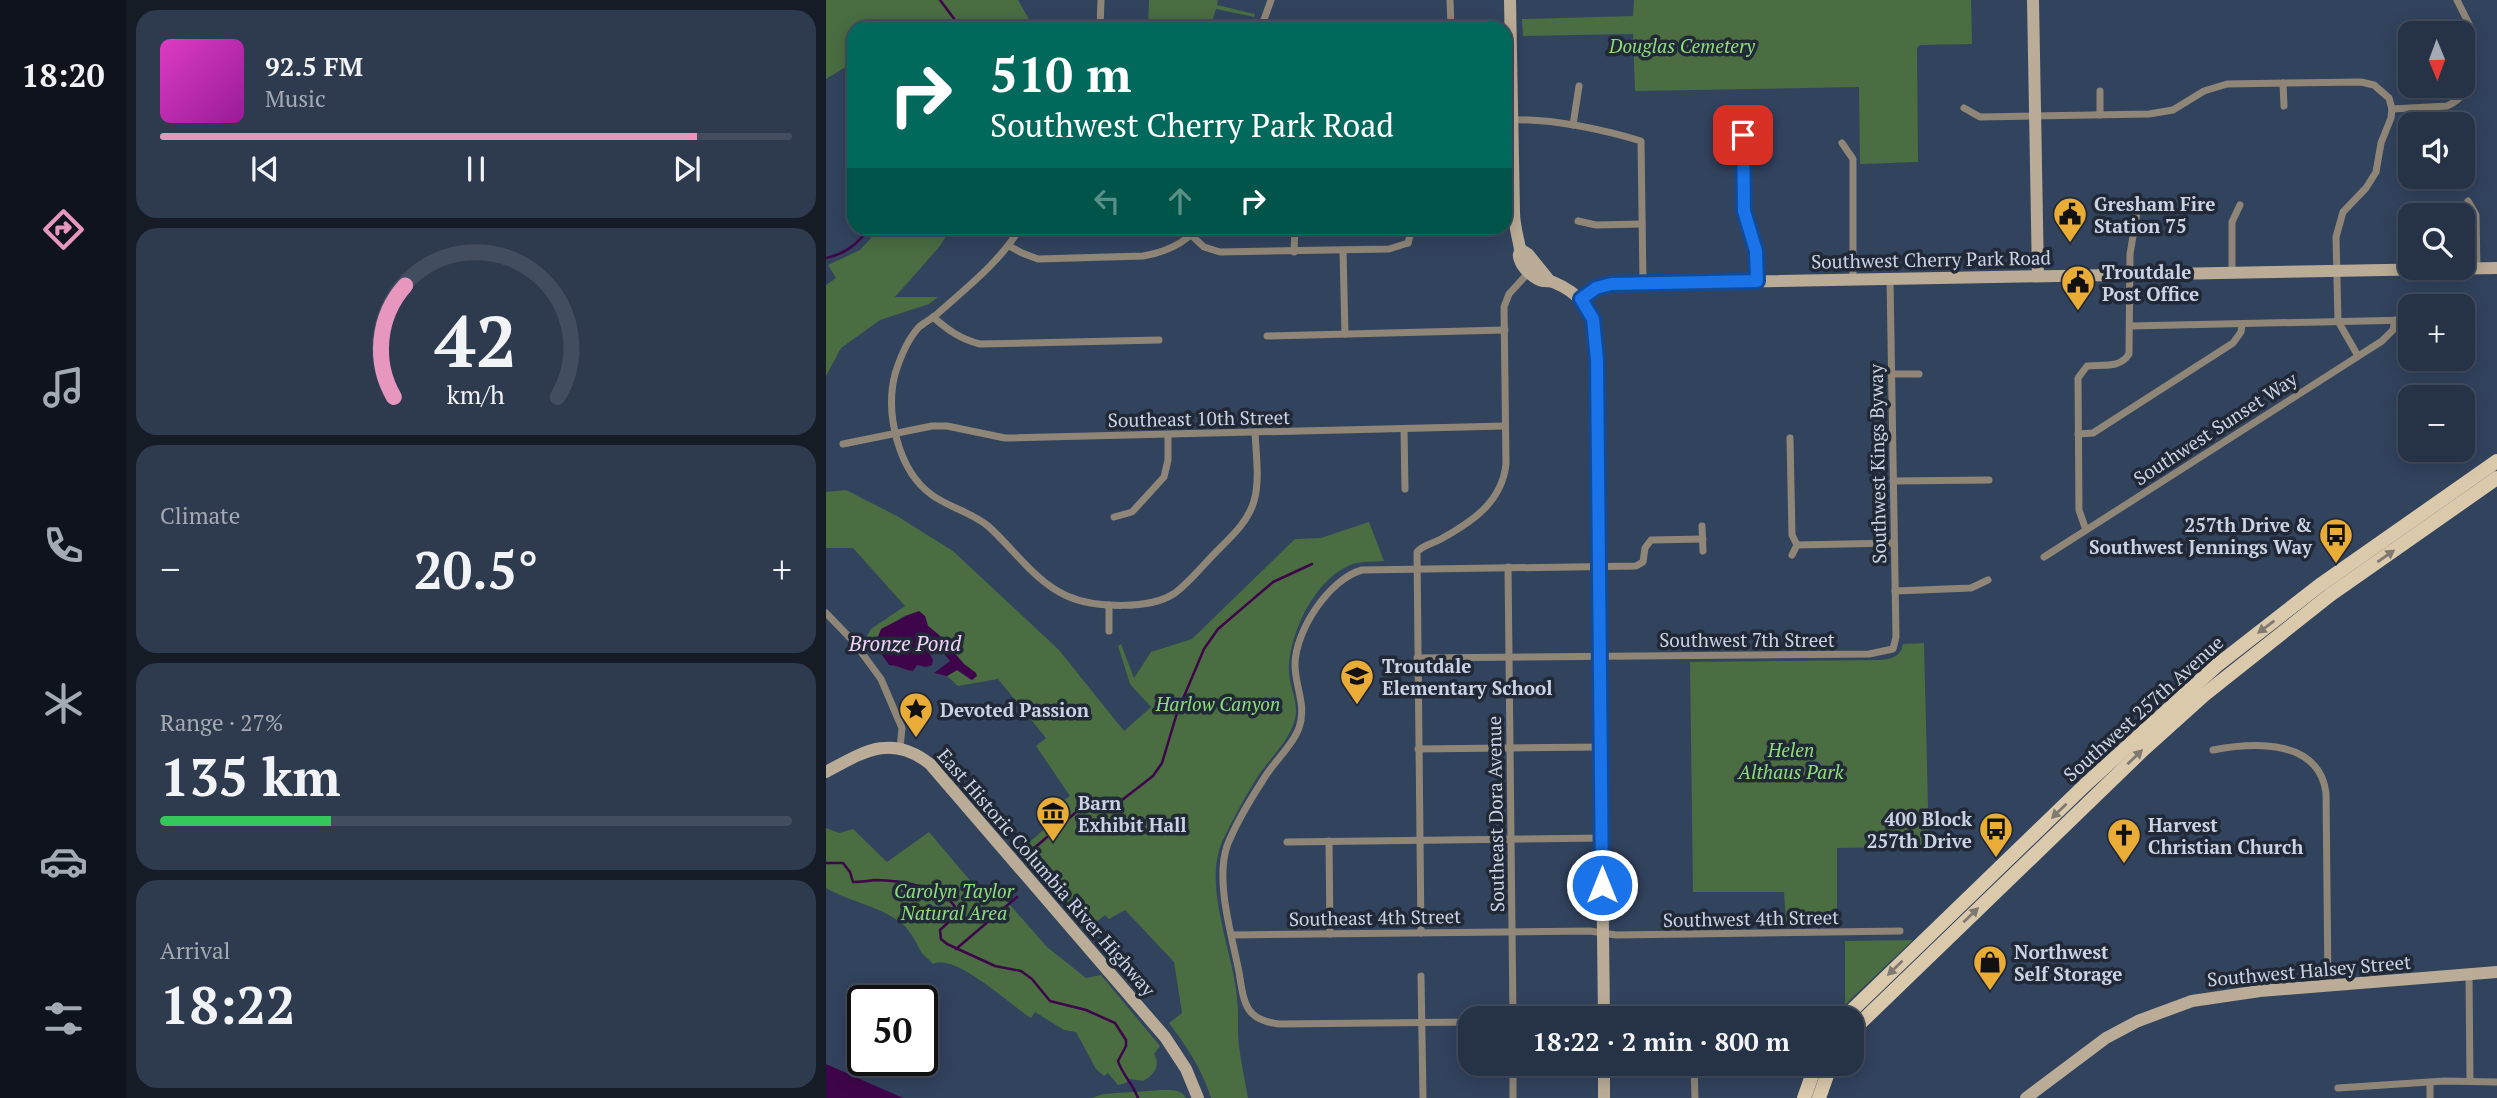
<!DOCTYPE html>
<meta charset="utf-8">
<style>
body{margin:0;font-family:"PT Serif",serif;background:#2e3a4d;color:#f1f3f6;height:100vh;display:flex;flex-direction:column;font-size:26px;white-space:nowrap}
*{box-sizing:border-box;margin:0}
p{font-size:23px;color:#a4aab3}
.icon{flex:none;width:38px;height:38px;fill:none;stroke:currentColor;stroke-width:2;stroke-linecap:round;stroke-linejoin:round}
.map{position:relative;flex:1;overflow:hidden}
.sheet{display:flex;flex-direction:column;gap:10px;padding:10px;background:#151c26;width:700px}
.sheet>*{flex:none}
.guide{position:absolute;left:21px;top:21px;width:665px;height:214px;border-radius:21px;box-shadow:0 4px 18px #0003,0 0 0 2px #424d5f;background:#00695c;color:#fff;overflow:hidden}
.needle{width:46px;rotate:179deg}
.buttons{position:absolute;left:1572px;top:21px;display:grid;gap:14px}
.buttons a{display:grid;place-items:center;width:77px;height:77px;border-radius:14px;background:#263246;box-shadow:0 4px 18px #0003,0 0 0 2px #424d5f;font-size:35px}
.speed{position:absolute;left:21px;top:985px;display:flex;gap:14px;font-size:35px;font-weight:700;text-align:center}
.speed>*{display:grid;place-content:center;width:91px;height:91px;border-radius:50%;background:#263246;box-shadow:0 4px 18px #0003,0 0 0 2px #424d5f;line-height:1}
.speed .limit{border:4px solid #111;border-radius:10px;background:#fff;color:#111}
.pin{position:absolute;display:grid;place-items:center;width:60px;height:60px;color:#fff;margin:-30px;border-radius:14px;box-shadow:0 4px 10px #0006}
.me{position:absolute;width:77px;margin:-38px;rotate:0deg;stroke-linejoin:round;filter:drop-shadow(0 0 5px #0008)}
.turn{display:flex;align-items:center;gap:24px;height:147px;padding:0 28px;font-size:32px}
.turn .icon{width:91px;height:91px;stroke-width:2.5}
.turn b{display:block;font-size:49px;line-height:60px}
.lanes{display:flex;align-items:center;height:66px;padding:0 28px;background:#0003;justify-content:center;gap:35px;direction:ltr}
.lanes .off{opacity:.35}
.big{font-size:52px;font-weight:800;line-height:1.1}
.sheet .tile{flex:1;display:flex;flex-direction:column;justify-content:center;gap:10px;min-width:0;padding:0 24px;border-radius:21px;background:#2e3a4d}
.sheet .dial{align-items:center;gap:0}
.dial svg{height:182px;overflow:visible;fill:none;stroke:#424d5f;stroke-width:7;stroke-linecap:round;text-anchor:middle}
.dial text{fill:#f1f3f6;stroke:none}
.song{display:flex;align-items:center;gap:21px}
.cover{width:84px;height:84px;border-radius:10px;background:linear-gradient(135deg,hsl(310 70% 55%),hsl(300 70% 35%))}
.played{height:7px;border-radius:4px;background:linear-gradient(90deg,#e797bd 85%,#424d5f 85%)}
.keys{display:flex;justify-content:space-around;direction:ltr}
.heat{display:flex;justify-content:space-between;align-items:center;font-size:38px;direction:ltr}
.charge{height:10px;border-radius:5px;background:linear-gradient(90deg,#34c759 27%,#424d5f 0)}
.trip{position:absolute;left:632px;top:1006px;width:406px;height:70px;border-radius:21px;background:#263246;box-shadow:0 4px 18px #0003,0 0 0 2px #424d5f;font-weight:800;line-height:70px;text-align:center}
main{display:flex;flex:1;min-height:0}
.tabs{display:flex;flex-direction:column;width:126px;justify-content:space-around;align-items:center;background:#0f141c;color:#a4aab3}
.tabs .icon{width:49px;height:49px}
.tabs .active{color:#e797bd}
.tabs b{font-size:32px;color:#f1f3f6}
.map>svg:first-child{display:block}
.green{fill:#4a6d42}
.water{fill:#3f054b}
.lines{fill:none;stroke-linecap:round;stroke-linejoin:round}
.stream{stroke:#3f054b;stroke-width:2.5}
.street{stroke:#8f8678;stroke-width:7}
.secondary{stroke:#baac96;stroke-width:12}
.primary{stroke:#dbc9ac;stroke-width:14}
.oneway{fill:#7e7971}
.route-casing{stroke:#114b97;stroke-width:18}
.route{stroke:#1a73e8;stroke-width:12}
.labels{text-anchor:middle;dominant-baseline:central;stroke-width:7;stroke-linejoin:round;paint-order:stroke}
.park-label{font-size:19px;font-style:italic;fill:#8edd7b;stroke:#222936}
.poi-label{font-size:19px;font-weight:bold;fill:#c9d3e4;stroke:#222936;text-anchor:start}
.street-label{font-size:19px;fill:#c9d3e4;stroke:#222936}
.water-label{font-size:21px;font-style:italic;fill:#f2d4fa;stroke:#222936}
</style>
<main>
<nav class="tabs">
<b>18:20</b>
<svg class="icon active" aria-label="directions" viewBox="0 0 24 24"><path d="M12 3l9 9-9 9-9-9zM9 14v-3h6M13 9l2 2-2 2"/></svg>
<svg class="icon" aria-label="music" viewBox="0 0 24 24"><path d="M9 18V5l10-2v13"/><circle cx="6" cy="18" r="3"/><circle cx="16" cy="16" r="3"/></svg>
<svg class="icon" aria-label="phone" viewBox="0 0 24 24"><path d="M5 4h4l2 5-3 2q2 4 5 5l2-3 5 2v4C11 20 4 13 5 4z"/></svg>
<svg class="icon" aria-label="climate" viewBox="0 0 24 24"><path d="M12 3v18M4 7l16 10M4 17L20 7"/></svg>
<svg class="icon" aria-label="car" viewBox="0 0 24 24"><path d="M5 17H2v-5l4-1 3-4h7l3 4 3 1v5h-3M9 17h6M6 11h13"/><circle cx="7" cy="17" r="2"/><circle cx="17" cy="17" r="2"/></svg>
<svg class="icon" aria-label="filters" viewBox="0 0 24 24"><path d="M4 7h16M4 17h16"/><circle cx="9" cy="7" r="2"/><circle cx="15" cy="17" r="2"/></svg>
</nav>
<section class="sheet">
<div class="tile">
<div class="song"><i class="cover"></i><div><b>92.5 FM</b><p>Music</p></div></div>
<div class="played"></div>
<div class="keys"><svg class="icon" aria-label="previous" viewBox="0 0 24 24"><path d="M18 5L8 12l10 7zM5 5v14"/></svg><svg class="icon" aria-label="pause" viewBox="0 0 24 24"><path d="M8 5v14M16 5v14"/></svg><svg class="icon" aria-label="next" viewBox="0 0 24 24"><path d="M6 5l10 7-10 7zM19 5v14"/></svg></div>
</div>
<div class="tile dial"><svg viewBox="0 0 100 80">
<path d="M14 69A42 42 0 1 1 86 69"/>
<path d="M14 69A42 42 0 0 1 19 20" stroke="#e797bd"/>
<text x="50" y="56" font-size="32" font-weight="700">42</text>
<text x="50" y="72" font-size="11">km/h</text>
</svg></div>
<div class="tile"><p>Climate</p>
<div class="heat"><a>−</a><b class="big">20.5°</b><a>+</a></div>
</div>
<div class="tile"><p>Range · 27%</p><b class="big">135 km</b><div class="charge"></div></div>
<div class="tile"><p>Arrival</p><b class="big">18:22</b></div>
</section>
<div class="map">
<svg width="1671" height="1098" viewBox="0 0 1671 1098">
<rect width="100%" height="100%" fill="#32435e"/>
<g class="green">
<path d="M0,0H192L208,28H28V62L0,79Z"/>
<path d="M323,0H392L391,5L429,14L428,17L390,9L384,28H322Z"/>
<path d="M808,0H1145L1146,44L1094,45L1091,48L1092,162L1034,164L1033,87L809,91L807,34L697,36L696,19L807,16Z"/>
<path d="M45,228H125L114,246L69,297H112L103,304L54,320L15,348L0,376V285L10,278L2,265L34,250L45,238Z"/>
<path d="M20,490L71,516L127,551L233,650L298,731L325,707L304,684L292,646L295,644L308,678L325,652L366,639L469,539L495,538L543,522L558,561C548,562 536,561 527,564C489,577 462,635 463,673C464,689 473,703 469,719C463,743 441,760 429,781C417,800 406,821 396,842C377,887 407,951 411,998C413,1014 411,1030 413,1046C415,1063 419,1081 422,1098H385C376,1069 361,1047 343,1023L356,1013L348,962L299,910L283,919L279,915L260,930L193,851L229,820L222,811L244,796L210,746L220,738L172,679L132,686L121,676L131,670L145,680L150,673L138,664L113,635L102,626L99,616C94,616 86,614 82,615C70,617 55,638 52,649L40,638L45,629L79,606L27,548H0V492Z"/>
<path d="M1098,643L1103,846L1011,848V923H960L958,892H867L864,662L1053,660C1065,659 1075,657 1077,644Z"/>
<path d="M0,828L13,833L27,829L61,862L103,832L153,891L162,895L178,898L221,947L260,978L275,975L334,1046L328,1054C335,1066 328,1075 317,1081L304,1079L300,1083L292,1085L282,1073L278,1076L270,1069L250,1032L238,1030L209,1012L205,1018C184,1005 130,953 107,964C103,959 95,954 93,948C88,938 83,929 74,922C51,905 24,902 0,888Z"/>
<path d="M1087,940L1028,996L1019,1005V941Z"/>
<path d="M336,1090C346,1090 355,1089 360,1098H266L277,1094Z"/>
</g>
<g class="water">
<path d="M93,611L99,616L102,626L113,635L138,664L150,673L151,676L146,680L131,670L121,676L108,673L124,661L111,645H105L102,650L107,660L106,665L100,667L91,665L87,671C78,670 72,665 63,665L52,649L53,643L51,639L55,629L82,615Z"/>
<path d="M0,1064L77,1098H0Z"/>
</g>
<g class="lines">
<g class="stream">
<path d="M114,0L135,28"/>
<path d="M0,258C20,254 32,243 44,228"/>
<path d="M206,850L256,807L296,800L327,776L336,763L351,713L378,649L392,629L447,582L486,564"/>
<path d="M0,863H17L24,872L27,882C34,882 42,881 49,880C71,880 120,887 130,909L127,918L114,930L115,939L121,944L169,966L195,971L206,979L224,1001L260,1010L289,1023L300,1040V1046L292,1061C296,1074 307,1084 312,1098"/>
<path d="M130,949L191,897"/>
</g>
<g class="street">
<path d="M274,28L275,0"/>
<path d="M435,28L445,0"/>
<path d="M594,28L625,27L624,0"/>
<path d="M1457,83L1458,106"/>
<path d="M1138,108L1154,117L1323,114L1347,110L1378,91L1401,84L1535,82L1548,85L1563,98L1566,109L1565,118L1555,143L1550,172L1540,188L1517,212L1510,237L1512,321L1532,356"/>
<path d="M1566,109L1621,106C1633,101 1640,93 1645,81L1643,24L1631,0"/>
<path d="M1274,115V91"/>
<path d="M679,120C724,118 771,128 815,141L817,283"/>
<path d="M747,125L753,86"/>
<path d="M917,135L918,210L921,228L930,251L931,281"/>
<path d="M1016,143L1027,159V280"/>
<path d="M1642,201L1650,215L1651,269"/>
<path d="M752,221L770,225L816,224"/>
<path d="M194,228C174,262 140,288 110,315C105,319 98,323 93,327C81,340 74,358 69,374C59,413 72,471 106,495C124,508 145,512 162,526C187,548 209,582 241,596C268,608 324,610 349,593C364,582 377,565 390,552C405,537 422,522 428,501C434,481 430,454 429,432"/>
<path d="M365,235L378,247L394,252L563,249L582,243"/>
<path d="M582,243L586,228"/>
<path d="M183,246L196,253L212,259L317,256C336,253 359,244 371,228"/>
<path d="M517,251L519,334"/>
<path d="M468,252L469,228"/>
<path d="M1406,273V222L1414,205"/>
<path d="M107,317C122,330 134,339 154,344L333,340"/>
<path d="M1305,326L1584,320"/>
<path d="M441,336L679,330"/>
<path d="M1065,374H1093"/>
<path d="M578,429L579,489"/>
<path d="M1252,434L1267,433L1407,343L1415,332L1416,324"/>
<path d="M964,438L966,535L971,545"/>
<path d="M17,444L106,426H121L179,438L679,426"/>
<path d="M1067,481L1163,480"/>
<path d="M288,517L306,512L338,477L342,460V435"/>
<path d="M876,526L877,551"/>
<path d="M1260,530L1253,510L1252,378L1261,366C1276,364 1294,369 1303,354L1304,254L1312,207"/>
<path d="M971,545L1068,543"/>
<path d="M966,555L971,545"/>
<path d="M1218,557L1556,341L1567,330L1569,320"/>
<path d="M682,567L687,1018"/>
<path d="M1069,591L1145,588L1162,580"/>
<path d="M283,605V631"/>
<path d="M0,613L27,641L55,679L76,728L74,748"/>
<path d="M591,658L1043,654L1067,649L1070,637L1064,279"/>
<path d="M592,749L775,747"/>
<path d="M1387,750C1428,742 1493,739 1500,793L1502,985"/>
<path d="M503,841L504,934"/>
<path d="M461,842L776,838"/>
<path d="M595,933L591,552C597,545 606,544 615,539C646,522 676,502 680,464L678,307L683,294L703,272"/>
<path d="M406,935L764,931L790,935L1074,931"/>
<path d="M1643,975L1644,1081"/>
<path d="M595,976L597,1098"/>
<path d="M644,1022L453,1024C418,1020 418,1002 413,972C406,936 389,881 401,846C410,823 424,800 437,780C447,762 466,747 473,728C481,705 469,687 469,665C469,631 503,579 536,570L810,566L817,562L819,548L825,540L877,539"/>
<path d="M687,1064V1098"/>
<path d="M868,1064L869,1098"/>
<path d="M1604,1083V1098"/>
<path d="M1512,1088L1618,1081L1671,1082"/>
</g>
<g class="secondary">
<path d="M684,0L688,212C688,225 692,237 694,249C694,256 691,253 694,260C696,268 709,280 717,281C720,281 724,281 727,282C754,293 767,310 770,338L778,1018"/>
<path d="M1207,0L1212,276"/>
<path d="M694,249L702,254L723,280"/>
<path d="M755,299L770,288L785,284L1671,268"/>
<path d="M0,772C37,752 65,733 104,764L339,1037L360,1069L372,1098"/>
<path d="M778,1064V1098"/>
<path d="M1200,1098L1280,1038L1312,1021L1366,1001L1434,991L1671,972"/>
</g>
<g class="primary">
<path d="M1018,1018L1259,785L1390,666L1494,585L1671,461"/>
<path d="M1026,1031L1318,749L1378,695L1504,595L1671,478"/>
<path d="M978,1098L990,1064"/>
<path d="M993,1098L1005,1064"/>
</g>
</g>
<defs><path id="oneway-solid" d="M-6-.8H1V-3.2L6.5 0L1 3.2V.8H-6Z" transform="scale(1.75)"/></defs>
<g class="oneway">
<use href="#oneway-solid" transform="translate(1560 556) rotate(-35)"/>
<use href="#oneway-solid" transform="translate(1440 627) rotate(143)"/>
<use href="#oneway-solid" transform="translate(1309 757) rotate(-44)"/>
<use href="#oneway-solid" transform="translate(1233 811) rotate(136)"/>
<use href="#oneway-solid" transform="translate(1145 915) rotate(-44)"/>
<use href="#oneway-solid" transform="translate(1069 968) rotate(136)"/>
</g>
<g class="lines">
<g class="route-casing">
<path id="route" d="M776,885L771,360L767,319L755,299L770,288L785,284L931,281L930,251L918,211L917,135"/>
</g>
<use href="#route" class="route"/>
</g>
<defs>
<g id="civic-pin" transform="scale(1.75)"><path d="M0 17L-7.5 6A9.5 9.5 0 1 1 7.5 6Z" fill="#e8ac37" stroke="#222936"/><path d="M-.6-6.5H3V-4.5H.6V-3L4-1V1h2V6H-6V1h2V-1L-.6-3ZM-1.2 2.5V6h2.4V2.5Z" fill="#111"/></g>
<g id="bus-pin" transform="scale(1.75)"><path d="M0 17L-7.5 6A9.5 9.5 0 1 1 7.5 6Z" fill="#e8ac37" stroke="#222936"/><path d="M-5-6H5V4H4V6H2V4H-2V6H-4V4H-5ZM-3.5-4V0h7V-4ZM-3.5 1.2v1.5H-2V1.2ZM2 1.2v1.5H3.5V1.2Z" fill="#111"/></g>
<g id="school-pin" transform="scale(1.75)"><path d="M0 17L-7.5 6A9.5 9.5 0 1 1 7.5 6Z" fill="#e8ac37" stroke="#222936"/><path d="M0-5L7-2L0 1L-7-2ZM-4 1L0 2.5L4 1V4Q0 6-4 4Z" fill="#111"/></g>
<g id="sight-pin" transform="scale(1.75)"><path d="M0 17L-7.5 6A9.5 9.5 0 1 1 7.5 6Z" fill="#e8ac37" stroke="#222936"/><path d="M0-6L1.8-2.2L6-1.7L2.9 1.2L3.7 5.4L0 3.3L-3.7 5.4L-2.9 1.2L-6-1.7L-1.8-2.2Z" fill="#111"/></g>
<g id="museum-pin" transform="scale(1.75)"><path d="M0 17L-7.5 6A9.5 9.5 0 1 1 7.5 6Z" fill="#e8ac37" stroke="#222936"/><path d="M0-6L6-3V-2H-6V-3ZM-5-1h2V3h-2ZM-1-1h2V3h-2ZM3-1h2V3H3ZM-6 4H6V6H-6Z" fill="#111"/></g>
<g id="church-pin" transform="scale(1.75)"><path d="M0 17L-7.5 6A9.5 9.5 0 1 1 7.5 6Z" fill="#e8ac37" stroke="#222936"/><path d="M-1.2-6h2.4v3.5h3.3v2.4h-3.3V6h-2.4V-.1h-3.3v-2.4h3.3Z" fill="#111"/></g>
<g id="shop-pin" transform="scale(1.75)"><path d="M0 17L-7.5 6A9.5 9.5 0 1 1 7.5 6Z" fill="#e8ac37" stroke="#222936"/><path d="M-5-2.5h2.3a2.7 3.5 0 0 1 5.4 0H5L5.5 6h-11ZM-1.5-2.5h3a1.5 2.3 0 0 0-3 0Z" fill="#111"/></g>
</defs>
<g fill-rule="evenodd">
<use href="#civic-pin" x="1244" y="214"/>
<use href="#civic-pin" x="1252" y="282"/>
<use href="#bus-pin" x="1510" y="535"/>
<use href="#school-pin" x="531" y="676"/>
<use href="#sight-pin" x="90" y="709"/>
<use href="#museum-pin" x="227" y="813"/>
<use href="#bus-pin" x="1170" y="829"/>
<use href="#church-pin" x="1298" y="835"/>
<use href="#shop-pin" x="1164" y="962"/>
</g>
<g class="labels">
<g class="park-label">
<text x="856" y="45">Douglas Cemetery</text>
<text x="392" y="703">Harlow Canyon</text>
<text x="965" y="749">Helen<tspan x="965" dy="22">Althaus Park</tspan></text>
<text x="128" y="890">Carolyn Taylor<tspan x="128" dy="22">Natural Area</tspan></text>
</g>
<g class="poi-label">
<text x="1268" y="203">Gresham Fire<tspan x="1268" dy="22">Station 75</tspan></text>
<text x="1276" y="271">Troutdale<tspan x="1276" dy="22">Post Office</tspan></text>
<text x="1486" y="524" text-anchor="end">257th Drive &amp;<tspan x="1486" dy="22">Southwest Jennings Way</tspan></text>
<text x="556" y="665">Troutdale<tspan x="556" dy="22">Elementary School</tspan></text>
<text x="114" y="709">Devoted Passion</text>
<text x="252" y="802">Barn<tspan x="252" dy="22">Exhibit Hall</tspan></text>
<text x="1146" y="818" text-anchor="end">400 Block<tspan x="1146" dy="22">257th Drive</tspan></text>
<text x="1322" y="824">Harvest<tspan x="1322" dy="22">Christian Church</tspan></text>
<text x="1188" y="951">Northwest<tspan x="1188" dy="22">Self Storage</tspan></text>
</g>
<g class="street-label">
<text transform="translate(1105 259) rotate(-1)">Southwest Cherry Park Road</text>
<text transform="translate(373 418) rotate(-1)">Southeast 10th Street</text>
<text transform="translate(1389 428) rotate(-33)">Southwest Sunset Way</text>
<text transform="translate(1051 464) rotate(-91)">Southwest Kings Byway</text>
<text x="921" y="639">Southwest 7th Street</text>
<text transform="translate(1317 708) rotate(-42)">Southwest 257th Avenue</text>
<text transform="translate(669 814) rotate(-91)">Southeast Dora Avenue</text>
<text transform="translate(221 872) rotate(49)">East Historic Columbia River Highway</text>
<text transform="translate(549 917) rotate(-1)">Southeast 4th Street</text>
<text transform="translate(925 918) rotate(-1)">Southwest 4th Street</text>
<text transform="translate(1483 970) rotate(-5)">Southwest Halsey Street</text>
</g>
<g class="water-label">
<text x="79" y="643">Bronze Pond</text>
</g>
</g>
</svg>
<div class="buttons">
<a><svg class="needle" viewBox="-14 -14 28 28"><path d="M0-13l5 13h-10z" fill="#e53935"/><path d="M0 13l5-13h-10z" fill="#a4aab3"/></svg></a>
<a><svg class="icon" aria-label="sound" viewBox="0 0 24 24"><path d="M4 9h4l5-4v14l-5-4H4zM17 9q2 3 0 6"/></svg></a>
<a><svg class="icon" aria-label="search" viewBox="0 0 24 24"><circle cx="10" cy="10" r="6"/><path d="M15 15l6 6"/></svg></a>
<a>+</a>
<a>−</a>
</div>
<div class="speed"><div class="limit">50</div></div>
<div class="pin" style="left:917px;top:135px;background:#d93025"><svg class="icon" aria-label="arrive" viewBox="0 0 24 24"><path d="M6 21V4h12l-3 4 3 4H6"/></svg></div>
<svg class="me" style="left:776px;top:885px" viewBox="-20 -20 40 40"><circle r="17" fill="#1a73e8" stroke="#fff" stroke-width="3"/><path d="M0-11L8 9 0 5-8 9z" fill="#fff"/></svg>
<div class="trip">18:22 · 2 min · 800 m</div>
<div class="guide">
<div class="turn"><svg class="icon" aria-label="right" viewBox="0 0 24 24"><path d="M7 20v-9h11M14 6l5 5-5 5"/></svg><div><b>510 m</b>Southwest Cherry Park Road</div></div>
<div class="lanes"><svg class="icon off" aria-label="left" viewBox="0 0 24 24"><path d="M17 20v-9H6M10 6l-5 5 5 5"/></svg><svg class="icon off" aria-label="ahead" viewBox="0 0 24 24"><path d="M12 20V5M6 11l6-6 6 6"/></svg><svg class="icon" aria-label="right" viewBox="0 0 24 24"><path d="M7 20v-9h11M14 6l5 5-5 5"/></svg></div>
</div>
</div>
</main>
